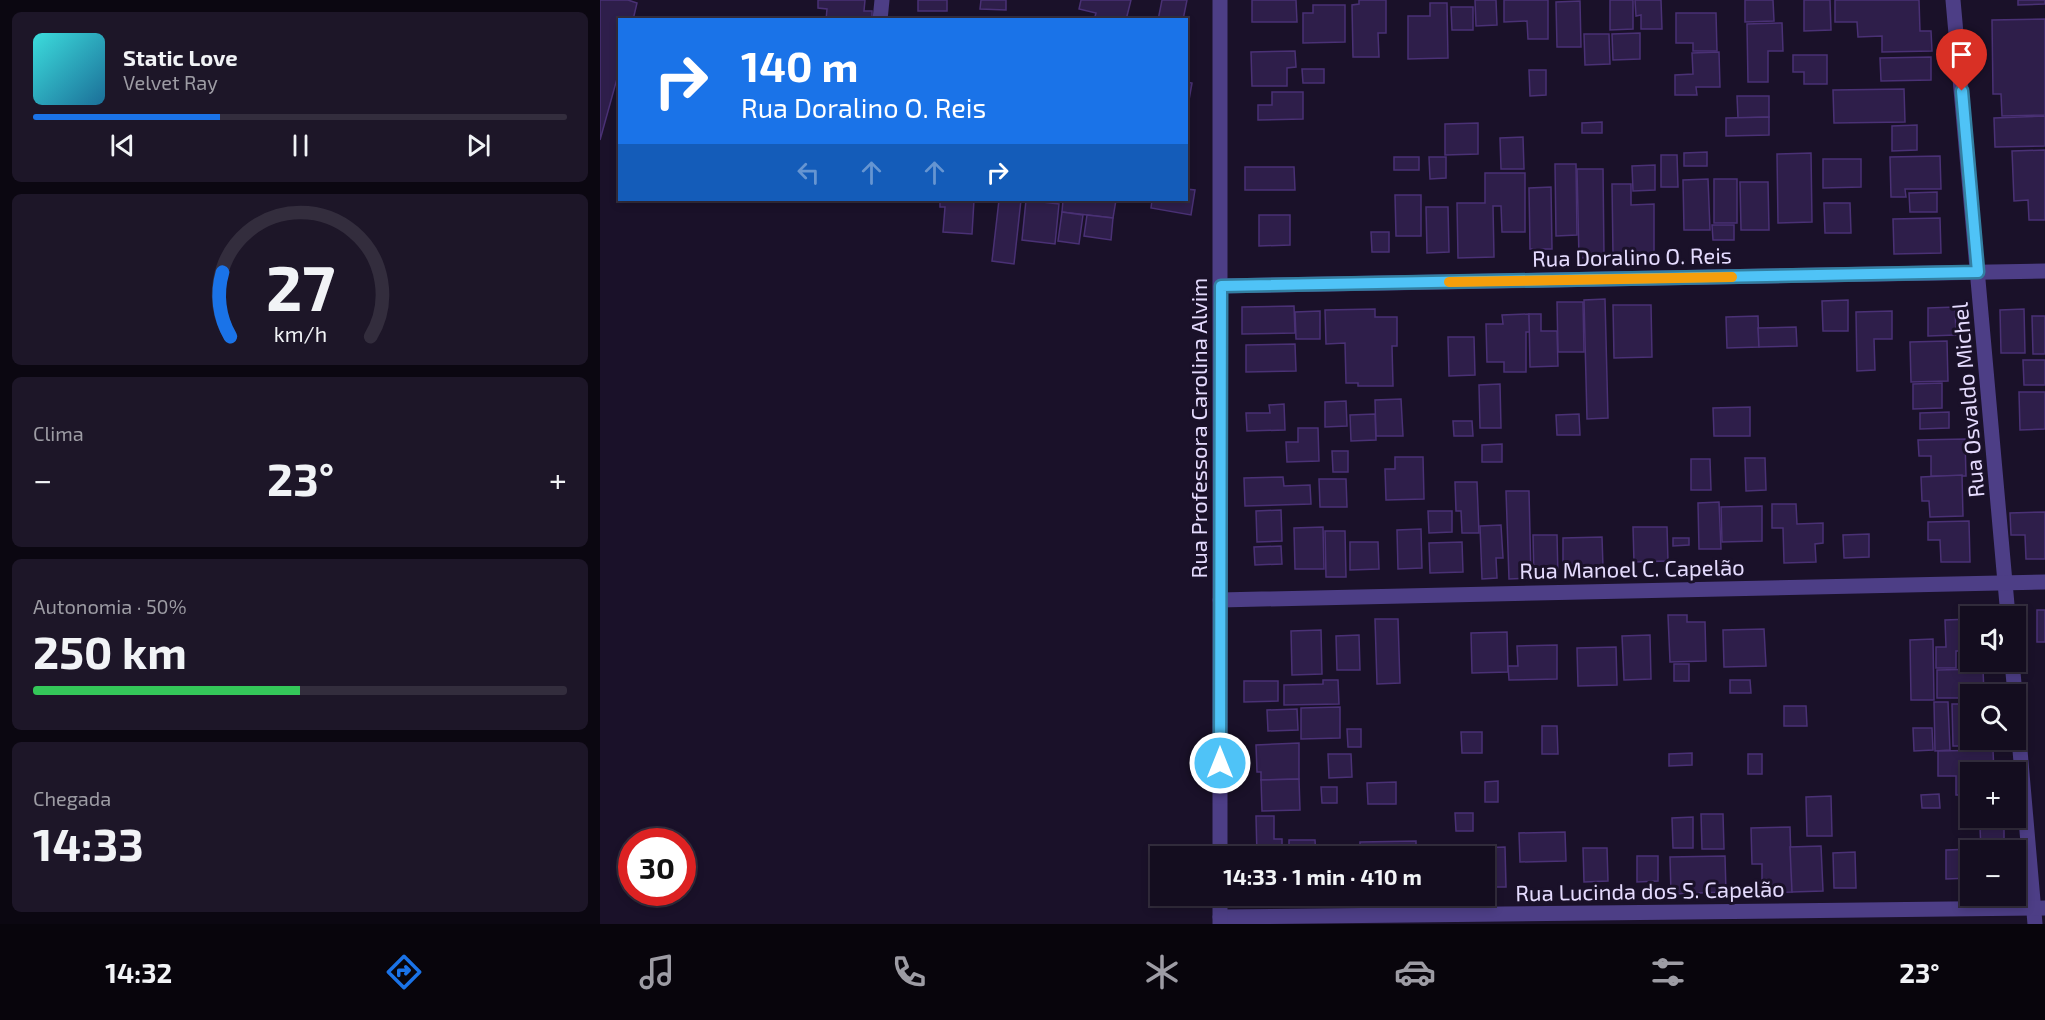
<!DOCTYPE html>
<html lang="pt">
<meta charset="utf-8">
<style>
body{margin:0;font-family:"Exo 2",sans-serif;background:#1d1628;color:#f1f3f6;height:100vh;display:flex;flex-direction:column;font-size:22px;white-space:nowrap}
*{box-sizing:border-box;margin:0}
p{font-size:20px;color:#9d9ca4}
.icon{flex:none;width:33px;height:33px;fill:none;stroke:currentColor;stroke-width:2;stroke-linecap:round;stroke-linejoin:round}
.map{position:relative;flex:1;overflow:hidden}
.details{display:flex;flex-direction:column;gap:12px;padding:12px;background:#0b0711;width:600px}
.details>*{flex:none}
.guide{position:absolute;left:18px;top:18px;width:570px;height:183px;border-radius:0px;box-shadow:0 3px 9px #0003,0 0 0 2px #332d3d;background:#1a73e8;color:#fff;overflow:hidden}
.controls{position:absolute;left:1360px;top:606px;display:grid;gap:12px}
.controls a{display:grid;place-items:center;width:66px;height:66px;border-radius:0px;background:#140d1f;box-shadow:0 3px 9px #0003,0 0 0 2px #332d3d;font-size:30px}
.speed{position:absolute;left:18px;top:828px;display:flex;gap:12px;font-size:30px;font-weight:700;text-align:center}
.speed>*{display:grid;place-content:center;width:78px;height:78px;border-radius:50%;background:#140d1f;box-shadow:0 3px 9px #0003,0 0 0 2px #332d3d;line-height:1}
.speed .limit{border:9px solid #d22;background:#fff;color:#111}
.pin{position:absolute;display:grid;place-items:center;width:51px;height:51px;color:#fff;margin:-62px -26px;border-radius:50% 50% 50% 0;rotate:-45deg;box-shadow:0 0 6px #0007}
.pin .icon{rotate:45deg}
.me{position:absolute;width:66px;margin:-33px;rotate:0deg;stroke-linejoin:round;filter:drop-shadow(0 0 4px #0008)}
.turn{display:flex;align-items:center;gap:21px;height:126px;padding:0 24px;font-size:27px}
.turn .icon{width:78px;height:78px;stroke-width:2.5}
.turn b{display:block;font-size:42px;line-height:51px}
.lanes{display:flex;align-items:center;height:57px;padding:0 24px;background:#0003;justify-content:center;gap:30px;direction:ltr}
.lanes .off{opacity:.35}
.big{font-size:45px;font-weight:700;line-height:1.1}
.details .card{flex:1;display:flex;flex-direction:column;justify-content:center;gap:9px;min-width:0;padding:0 21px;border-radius:9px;background:#1d1628}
.details .dial{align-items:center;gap:0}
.dial svg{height:156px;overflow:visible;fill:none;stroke:#332d3d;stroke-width:7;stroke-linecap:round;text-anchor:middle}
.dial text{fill:#f1f3f6;stroke:none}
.song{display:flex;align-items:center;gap:18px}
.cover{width:72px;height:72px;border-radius:9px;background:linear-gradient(135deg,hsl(180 70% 55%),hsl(200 70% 35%))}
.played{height:6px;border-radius:3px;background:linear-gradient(90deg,#1a73e8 35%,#332d3d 35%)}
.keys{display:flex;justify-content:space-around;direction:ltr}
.heat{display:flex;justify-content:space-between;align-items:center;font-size:33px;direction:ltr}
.charge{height:9px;border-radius:4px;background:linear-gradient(90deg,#34c759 50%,#332d3d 0)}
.trip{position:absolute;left:550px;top:846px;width:345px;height:60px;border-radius:0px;background:#140d1f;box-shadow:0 3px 9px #0003,0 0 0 2px #332d3d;font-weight:700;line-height:60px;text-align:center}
.dock{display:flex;height:96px;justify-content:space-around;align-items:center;background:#08050c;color:#9d9ca4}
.dock .icon{width:42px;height:42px}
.dock .current{color:#1a73e8}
.dock b{font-size:27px;color:#f1f3f6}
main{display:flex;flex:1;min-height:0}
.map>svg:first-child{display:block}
.building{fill:#2e1e4a;stroke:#4a3175;stroke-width:1.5}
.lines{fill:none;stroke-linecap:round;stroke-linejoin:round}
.minor{stroke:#4d3e86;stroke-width:15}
.route-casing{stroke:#337fa1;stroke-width:15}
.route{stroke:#4fc3f7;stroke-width:10}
.slow{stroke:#f59e0b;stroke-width:10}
.labels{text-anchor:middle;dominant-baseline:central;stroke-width:6;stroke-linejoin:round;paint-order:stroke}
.street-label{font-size:22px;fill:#e5dbfe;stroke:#1a1129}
</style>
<main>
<section class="details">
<div class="card">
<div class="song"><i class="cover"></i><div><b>Static Love</b><p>Velvet Ray</p></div></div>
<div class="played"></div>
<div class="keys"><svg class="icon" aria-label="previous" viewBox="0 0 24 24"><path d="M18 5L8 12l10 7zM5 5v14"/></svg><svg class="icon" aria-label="pause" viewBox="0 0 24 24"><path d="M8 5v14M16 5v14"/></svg><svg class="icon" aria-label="next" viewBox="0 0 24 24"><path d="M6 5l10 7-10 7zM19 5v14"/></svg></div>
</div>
<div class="card dial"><svg viewBox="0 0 100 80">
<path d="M14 69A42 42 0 1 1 86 69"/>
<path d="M14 69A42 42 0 0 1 10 36" stroke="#1a73e8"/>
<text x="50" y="56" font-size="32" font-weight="700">27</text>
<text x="50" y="72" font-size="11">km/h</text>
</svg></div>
<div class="card"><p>Clima</p>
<div class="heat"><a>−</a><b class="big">23°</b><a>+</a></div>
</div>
<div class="card"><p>Autonomia · 50%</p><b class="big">250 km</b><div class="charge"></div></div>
<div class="card"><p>Chegada</p><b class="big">14:33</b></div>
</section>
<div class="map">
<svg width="1445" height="924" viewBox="0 0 1445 924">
<rect width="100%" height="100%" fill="#1a1129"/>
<g class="building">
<path d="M0,0H28L37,3L33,20H20V68L0,140Z"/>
<path d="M218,0H265L264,11H272V20H226L227,9L218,8Z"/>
<rect x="318" y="0" width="29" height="11"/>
<path d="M381,0H406V10L380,9Z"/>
<path d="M481,0H531L526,20H494L496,13L479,9Z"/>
<path d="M562,0H587L583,20H558Z"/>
<path d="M652,0H696L697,22H652Z"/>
<path d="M759,0H786V33H778L779,57H753L752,5L759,4Z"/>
<path d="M875,0H896L897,25L876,26Z"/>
<path d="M904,0H948V39H928L927,21L904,22Z"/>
<path d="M1010,0H1033V29L1010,30Z"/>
<path d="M1035,0H1061L1062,29H1041V15L1036,16Z"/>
<path d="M1145,0H1173L1174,21L1145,22Z"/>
<path d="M1204,0H1230L1231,30L1204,31Z"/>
<path d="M1235,0H1319L1320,31H1331L1332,51L1282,52V36L1258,37L1257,22H1235Z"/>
<path d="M1418,0H1445V4L1418,5Z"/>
<path d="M980,1L981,47H957L956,2Z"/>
<path d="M830,3H847L848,58L808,59V16H830Z"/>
<path d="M713,5H745V42L703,43V13H713Z"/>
<path d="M851,7H873V30H852Z"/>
<path d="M1076,13H1116L1117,51H1093V43H1076Z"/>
<path d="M347,17V20H311V19Z"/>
<path d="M1445,19V115L1402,116L1401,94H1393L1392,20Z"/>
<path d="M1182,23L1183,51H1168V82H1148L1147,24Z"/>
<path d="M1040,33V59L1013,60L1012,34Z"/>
<path d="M984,34H1009L1010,64L985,65Z"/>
<path d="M695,51L696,67L687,68V86H652L651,52Z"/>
<path d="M1119,52L1120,87H1096L1097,95H1075V75L1093,74L1092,53Z"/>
<path d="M1193,55H1227V84H1204V72H1193Z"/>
<path d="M1331,57V80L1281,81L1280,58Z"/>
<path d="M702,69H724V83H703Z"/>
<path d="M929,70H946V95L930,96Z"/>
<path d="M586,82L592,83L586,117Z"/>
<path d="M1304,89L1305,122L1234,123L1233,90Z"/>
<path d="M672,92H703V119L658,120V105H672Z"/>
<path d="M1137,96H1169V117L1138,118Z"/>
<path d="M1445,116V146L1395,147L1394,118Z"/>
<path d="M1169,117V135L1126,136V118Z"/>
<path d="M1002,122V133H982V123Z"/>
<path d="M878,123V154L845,155V124Z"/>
<path d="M1317,125V150L1292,151V126Z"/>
<path d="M923,137L924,169H901L900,138Z"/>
<path d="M1445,150V220H1429L1428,200L1414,201L1412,151Z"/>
<path d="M1107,152V166H1084V153Z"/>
<path d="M1211,153L1212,222L1178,223L1177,154Z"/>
<path d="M1061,155H1077L1078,187H1061Z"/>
<path d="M1340,156L1341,189H1305L1306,197H1291L1290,157Z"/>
<rect x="794" y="157" width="25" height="13"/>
<path d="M829,157H846V178L830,179Z"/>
<path d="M1223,159H1261V187L1223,188Z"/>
<path d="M955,164H976L977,235L956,236Z"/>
<path d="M1055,165V190L1033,191L1032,166Z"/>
<path d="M645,167H694L695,190H645Z"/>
<path d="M977,169H1003L1004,257L979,258Z"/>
<path d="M885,173H925V232H902L901,206H893L894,257L858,258L857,203H885Z"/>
<path d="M1108,179L1110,230H1084L1083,180Z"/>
<rect x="1114" y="179" width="23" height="44"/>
<path d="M1140,182H1168L1169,230H1141Z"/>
<path d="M1012,184H1031V205L1054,204V254L1013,255Z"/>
<path d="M951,187L952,249H930L929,188Z"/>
<path d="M586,189L595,190L591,215L551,208L552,200H586Z"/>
<path d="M1337,192V212H1310L1309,193Z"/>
<path d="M795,195H821V236H796Z"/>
<path d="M340,200H374L372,234L343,232L345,207H340Z"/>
<path d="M399,200H421L414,264L392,261Z"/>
<path d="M426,200L459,204L455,244L422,240Z"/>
<path d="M463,200H516L513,218L462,212Z"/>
<path d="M1224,203H1250L1251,233H1225Z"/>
<path d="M826,207H848L849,252L827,253Z"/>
<path d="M462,212L483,215L479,244L458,241Z"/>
<path d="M487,215L513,218L511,240L484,236Z"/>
<path d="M659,215H690V245L659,246Z"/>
<path d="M1340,218L1341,253L1294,254L1293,219Z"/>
<path d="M1112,225H1134V240H1113Z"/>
<path d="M771,232H789V252H772Z"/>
<path d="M1005,299L1008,418L987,419L984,300Z"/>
<path d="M1248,300V331H1223L1222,301Z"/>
<path d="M957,302H983L984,352H958Z"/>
<path d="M1013,305H1051L1052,357L1014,358Z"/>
<path d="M694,306L695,333L642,334V307Z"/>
<path d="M1355,307L1356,335L1328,336V308Z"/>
<path d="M775,309V317H797V346H792L793,386H758V383H746L745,343L726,344L725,310Z"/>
<path d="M1424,309L1425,353H1401L1400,310Z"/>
<path d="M720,311V339H696L695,312Z"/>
<path d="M1292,311V339H1274L1275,370L1257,371L1256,312Z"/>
<path d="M929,314L930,332H926V372H904V362H887L886,324H903L902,315Z"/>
<path d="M929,314H941V331H957L958,366L930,367Z"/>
<path d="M1158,316L1159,347L1127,348L1126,317Z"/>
<path d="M1432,316H1445V354H1433Z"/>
<path d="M1196,327L1197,346L1159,347L1158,328Z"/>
<path d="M848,337H874L875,375L849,376Z"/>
<path d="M1347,341L1348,381L1311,382L1310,342Z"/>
<path d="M695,344L696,371L646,372V345Z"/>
<path d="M1423,360H1445V385H1424Z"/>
<path d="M1342,383V408L1313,409V384Z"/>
<path d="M900,384L901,428H880L879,385Z"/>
<path d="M1419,392H1445V429L1420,430Z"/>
<path d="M801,399L803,436H776L775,400Z"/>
<path d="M746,401L747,426L725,427V402Z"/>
<path d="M684,404L685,430L647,431L646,413H670L669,405Z"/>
<path d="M1150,407V436H1114L1113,408Z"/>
<path d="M1349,412V428L1320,429V413Z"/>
<path d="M775,414L776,440L751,441L750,415Z"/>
<path d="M979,414L980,435H957L956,415Z"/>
<path d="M853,421H872L873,436H854Z"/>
<path d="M698,428H718L719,461L687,462L686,442H698Z"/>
<path d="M1365,439L1366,476H1331V456H1319L1318,440Z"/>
<path d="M902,444V462H882V445Z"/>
<path d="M732,451H748V472H733Z"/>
<path d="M795,457H823L824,499L786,500L785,469H795Z"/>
<path d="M1145,458H1165L1166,490L1146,491Z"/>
<path d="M1091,459H1110L1111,490H1091Z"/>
<path d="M1362,475L1363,516L1330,517L1329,501H1322L1321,477Z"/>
<path d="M683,477L684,486L710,485L711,504L645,506L644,478Z"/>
<path d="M719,479H746L747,507H720Z"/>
<path d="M855,482H877L879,533H862L861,511H856Z"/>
<path d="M906,491H929L931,578L909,579Z"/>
<path d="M1119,502L1121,549H1099L1098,503Z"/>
<path d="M1172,504H1196L1197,524L1223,523V543L1215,544L1216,562L1184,563L1183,528H1172Z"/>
<path d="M1162,506V541L1122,542L1121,507Z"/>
<path d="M681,510L682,541L657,542L656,511Z"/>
<path d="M828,511H852V532L829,533Z"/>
<path d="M1445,512V559H1426L1425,535H1411L1410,513Z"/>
<path d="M1369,521L1370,562H1341L1340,540H1328V522Z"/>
<path d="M901,525L903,558H896L897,578L882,579L880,526Z"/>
<path d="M723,527L724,569H695L694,528Z"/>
<path d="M1033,527H1067L1068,561L1034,562Z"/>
<path d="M821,529L822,568L798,569L797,530Z"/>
<path d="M725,531H745L746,577H726Z"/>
<path d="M1269,534V557L1244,558L1243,535Z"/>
<path d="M933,535H957L958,577L934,578Z"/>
<path d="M1002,537L1003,567L963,568V538Z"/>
<path d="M1073,538H1089V545L1073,546Z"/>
<path d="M750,542H778L779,569L750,570Z"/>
<path d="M862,542L863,572L830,573L829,543Z"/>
<path d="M681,546L682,564L655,565L654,547Z"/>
<rect x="1437" y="610" width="8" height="32"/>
<path d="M1068,615H1087V622H1105L1106,661L1070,662Z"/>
<path d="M775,619H798L800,683L777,684Z"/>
<path d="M1371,619V651H1356V668H1336V647H1346L1345,620Z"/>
<path d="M1164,629L1166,666L1124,667L1123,630Z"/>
<path d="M721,630L722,674L692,675L691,631Z"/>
<path d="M907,632L908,672L872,673L871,633Z"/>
<path d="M759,635L760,670H737L736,636Z"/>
<path d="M1050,635L1051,679L1024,680L1022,636Z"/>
<path d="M1333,639L1334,700H1311L1310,640Z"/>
<path d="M957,645V679L909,680L908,666H918L917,646Z"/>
<path d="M1016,647L1017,685L978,686L977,648Z"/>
<rect x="1074" y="664" width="15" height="17"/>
<path d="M1383,669L1384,694H1371V698H1337V670Z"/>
<path d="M723,680H738L739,704L684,705V685L723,684Z"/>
<path d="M1130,680H1150L1151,693H1130Z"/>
<path d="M644,681H678V701L644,702Z"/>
<path d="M1334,702H1348L1350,750L1335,751Z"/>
<path d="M1352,704H1371V740H1388V746H1353Z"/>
<path d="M1184,706H1206L1207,726H1184Z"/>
<path d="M740,707V738L701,739V708Z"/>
<path d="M697,709L698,730L668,731L667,710Z"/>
<path d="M942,726H957L958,754H942Z"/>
<path d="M1313,728H1332L1333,750L1314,751Z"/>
<path d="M747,729H761V747H748Z"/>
<path d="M861,732H882V753H862Z"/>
<path d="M699,743V779L661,780V772H657L656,745Z"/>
<path d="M1393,750L1394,772H1371V795H1356V776H1338V751Z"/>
<path d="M1092,753V765L1069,766V754Z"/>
<path d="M728,754H751L752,777L729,778Z"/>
<rect x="1148" y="754" width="14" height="20"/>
<path d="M699,779L700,810L662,811L661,780Z"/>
<path d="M898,781V802H885V782Z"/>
<path d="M796,782V804H768L767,783Z"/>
<path d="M721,787H737V803H722Z"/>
<path d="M1339,794L1340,808H1322L1321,795Z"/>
<path d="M1231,796L1232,836H1207L1206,797Z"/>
<path d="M855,813H873V831H856Z"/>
<path d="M1101,814H1123L1124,849H1102Z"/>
<path d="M656,816H674V839H682V846H689V856H657Z"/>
<path d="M1093,817V848H1073L1072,818Z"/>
<path d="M1375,818H1402V819L1375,820Z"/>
<path d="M1404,826V850H1381L1380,827Z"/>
<path d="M1190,827L1192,892L1162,893V864H1152L1151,828Z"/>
<path d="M965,832L966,861L920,862L919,833Z"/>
<path d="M689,840H715L716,856H689Z"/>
<path d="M816,841V856H760V842Z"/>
<path d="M1221,846L1223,891L1192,892L1190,847Z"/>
<path d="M905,847L906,887H885V856H878L877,848Z"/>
<path d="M983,848H1007L1008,881L984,882Z"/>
<path d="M1375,849L1371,850V878L1346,879V850Z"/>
<path d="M1255,852L1256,888H1234L1233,853Z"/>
<path d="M744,853L745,856H716L715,854Z"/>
<path d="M850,853V856H821V854Z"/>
<path d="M1037,856H1058V881L1037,882Z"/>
<path d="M1125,856L1126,892L1071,894L1070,857Z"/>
</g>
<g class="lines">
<g class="minor">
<path d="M1353,0L1408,616"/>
<path d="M280,20L282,0"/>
<path d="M621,286L1445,271"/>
<path d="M620,600L1445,582"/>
<path d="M1412,662L1415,694"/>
<path d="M1416,704L1435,924"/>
<path d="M620,856V0"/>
<path d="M620,917L1445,908"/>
<path d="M620,924V896"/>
</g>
</g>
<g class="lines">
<g class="route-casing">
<path id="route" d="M620,763L621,286L1378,272L1362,91"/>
</g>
<use href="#route" class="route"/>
<path class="slow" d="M849,282L1132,277"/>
</g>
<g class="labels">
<g class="street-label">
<text transform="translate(1032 256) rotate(-1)">Rua Doralino O. Reis</text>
<text transform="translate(1367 400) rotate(-95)">Rua Osvaldo Michel</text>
<text transform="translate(598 428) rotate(-90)">Rua Professora Carolina Alvim</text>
<text transform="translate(1032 568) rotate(-1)">Rua Manoel C. Capelão</text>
<text transform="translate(1050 890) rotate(-1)">Rua Lucinda dos S. Capelão</text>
</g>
</g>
</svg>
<div class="controls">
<a><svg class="icon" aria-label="sound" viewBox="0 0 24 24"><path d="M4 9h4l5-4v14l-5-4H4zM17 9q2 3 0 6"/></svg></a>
<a><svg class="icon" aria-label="search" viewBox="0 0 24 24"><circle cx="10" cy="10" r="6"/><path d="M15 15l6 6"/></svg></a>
<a>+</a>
<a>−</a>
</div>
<div class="speed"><div class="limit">30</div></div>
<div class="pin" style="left:1362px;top:91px;background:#d93025"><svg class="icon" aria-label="arrive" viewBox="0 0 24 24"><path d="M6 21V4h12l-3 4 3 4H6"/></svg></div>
<svg class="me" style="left:620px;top:763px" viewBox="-20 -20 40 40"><circle r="17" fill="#4fc3f7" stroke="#fff" stroke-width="3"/><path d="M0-11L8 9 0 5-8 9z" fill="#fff"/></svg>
<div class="trip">14:33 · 1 min · 410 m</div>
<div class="guide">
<div class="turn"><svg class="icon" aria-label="right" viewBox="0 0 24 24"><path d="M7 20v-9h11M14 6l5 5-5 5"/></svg><div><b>140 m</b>Rua Doralino O. Reis</div></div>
<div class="lanes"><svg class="icon off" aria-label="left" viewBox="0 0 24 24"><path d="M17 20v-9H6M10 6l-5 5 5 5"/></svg><svg class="icon off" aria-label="ahead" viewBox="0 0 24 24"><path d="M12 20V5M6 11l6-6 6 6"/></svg><svg class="icon off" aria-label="ahead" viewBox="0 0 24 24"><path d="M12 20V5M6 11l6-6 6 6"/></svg><svg class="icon" aria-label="right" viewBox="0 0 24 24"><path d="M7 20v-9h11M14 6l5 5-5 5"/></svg></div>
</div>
</div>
</main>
<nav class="dock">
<b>14:32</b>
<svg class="icon current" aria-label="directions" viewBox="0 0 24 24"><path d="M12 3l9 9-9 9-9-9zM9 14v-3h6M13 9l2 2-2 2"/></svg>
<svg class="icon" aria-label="music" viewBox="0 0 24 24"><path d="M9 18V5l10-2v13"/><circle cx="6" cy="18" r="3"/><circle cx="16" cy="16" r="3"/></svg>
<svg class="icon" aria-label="phone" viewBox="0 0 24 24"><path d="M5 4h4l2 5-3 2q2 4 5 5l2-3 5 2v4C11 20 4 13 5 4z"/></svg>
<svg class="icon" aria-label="climate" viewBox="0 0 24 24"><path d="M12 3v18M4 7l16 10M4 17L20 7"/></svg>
<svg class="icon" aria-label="car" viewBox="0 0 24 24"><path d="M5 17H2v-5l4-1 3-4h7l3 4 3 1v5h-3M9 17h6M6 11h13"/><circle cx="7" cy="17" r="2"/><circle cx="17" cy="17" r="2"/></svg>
<svg class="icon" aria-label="filters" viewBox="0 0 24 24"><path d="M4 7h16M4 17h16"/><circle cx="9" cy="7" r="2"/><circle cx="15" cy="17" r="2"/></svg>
<b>23°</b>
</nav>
